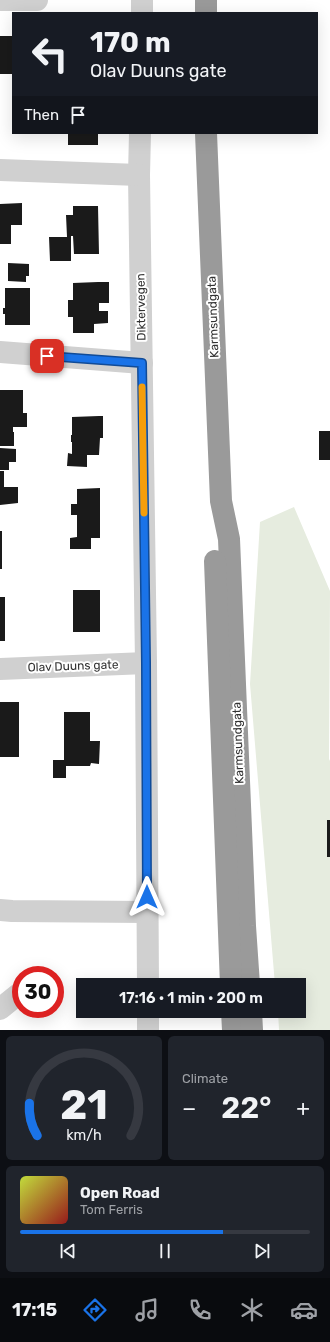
<!DOCTYPE html>
<meta charset="utf-8">
<style>
body{margin:0;font-family:Rubik,sans-serif;background:#20242c;color:#f1f3f6;height:100vh;display:flex;flex-direction:column;font-size:15px;white-space:nowrap}
*{box-sizing:border-box;margin:0}
p{font-size:13px;color:#9ea1a6}
.icon{flex:none;width:22px;height:22px;fill:none;stroke:currentColor;stroke-width:2;stroke-linecap:round;stroke-linejoin:round}
.map{position:relative;height:1030px;overflow:hidden}
.sheet{display:flex;flex-direction:column;gap:6px;padding:6px;background:#0d0f14;flex:1}
.sheet>*{flex:none}
.banner{position:absolute;left:12px;top:12px;width:306px;height:122px;border-radius:0px;box-shadow:0 4px 16px #0002;background:#171b24;color:#f1f3f6;overflow:hidden}
.speed{position:absolute;left:12px;top:966px;display:flex;gap:8px;font-size:20px;font-weight:700;text-align:center}
.speed>*{display:grid;place-content:center;width:52px;height:52px;border-radius:50%;background:#171b24;box-shadow:0 4px 16px #0002;line-height:1}
.speed .limit{border:6px solid #d22;background:#fff;color:#111}
.pin{position:absolute;display:grid;place-items:center;width:34px;height:34px;color:#fff;margin:-17px;border-radius:8px;box-shadow:0 2px 6px #0006}
.me{position:absolute;width:44px;margin:-22px;rotate:0deg;stroke-linejoin:round;filter:drop-shadow(0 0 3px #0008)}
.turn{display:flex;align-items:center;gap:14px;height:84px;padding:0 12px;font-size:18px}
.turn .icon{width:52px;height:52px;stroke-width:2.5}
.turn b{display:block;font-size:28px;line-height:34px}
.then{display:flex;align-items:center;height:38px;padding:0 12px;background:#0003;gap:8px;font-size:15px}
.big{font-size:30px;font-weight:600;line-height:1.1}
.sheet .tile{flex:1;display:flex;flex-direction:column;justify-content:center;gap:6px;min-width:0;padding:0 14px;border-radius:6px;background:#20242c}
.sheet .dial{align-items:center;gap:0}
.dial svg{height:104px;overflow:visible;fill:none;stroke:#363941;stroke-width:7;stroke-linecap:round;text-anchor:middle}
.dial text{fill:#f1f3f6;stroke:none}
.song{display:flex;align-items:center;gap:12px}
.cover{width:48px;height:48px;border-radius:6px;background:linear-gradient(135deg,hsl(70 70% 55%),hsl(0 70% 35%))}
.played{height:4px;border-radius:2px;background:linear-gradient(90deg,#1a73e8 70%,#363941 70%)}
.keys{display:flex;justify-content:space-around;direction:ltr}
.heat{display:flex;justify-content:space-between;align-items:center;font-size:22px;direction:ltr}
.sheet .tiles{flex:1;display:grid;gap:6px;grid-template-columns:1fr 1fr}
.tile:last-child{grid-column:span 2}
.trip{position:absolute;left:76px;top:978px;width:230px;height:40px;border-radius:0px;background:#171b24;box-shadow:0 4px 16px #0002;font-weight:600;line-height:40px;text-align:center}
.tab-bar{display:flex;height:64px;justify-content:space-around;align-items:center;background:#090b0e;color:#9ea1a6}
.tab-bar .icon{width:28px;height:28px}
.tab-bar .on{color:#1a73e8}
.tab-bar b{font-size:18px;color:#f1f3f6}
.map>svg:first-child{display:block}
.green{fill:#e6ecdf}
.building{fill:#1a1a1a}
.lines{fill:none;stroke-linecap:round;stroke-linejoin:round}
.minor{stroke:#d0d0d0;stroke-width:22}
.highway{stroke:#9a9a9a;stroke-width:22}
.route-casing{stroke:#114b97;stroke-width:10}
.route{stroke:#1a73e8;stroke-width:7}
.slow{stroke:#f59e0b;stroke-width:7}
.labels{text-anchor:middle;dominant-baseline:central;stroke-width:4;stroke-linejoin:round;paint-order:stroke}
.street-label{font-size:12px;fill:#333;stroke:#fff}
</style>
<div class="map">
<svg width="330" height="1030" viewBox="0 0 330 1030">
<rect width="100%" height="100%" fill="#fff"/>
<path class="green" d="M294,507L330,591L329,759L330,761V1030H279L278,1011H299V985H275L250,684L260,522Z"/>
<g class="building">
<rect x="0" y="36" width="13" height="38"/>
<rect x="68" y="133" width="30" height="12"/>
<path d="M22,203V225H11V244H0V204Z"/>
<path d="M73,206H98L99,254H74L73,236H71V261H50L49,237H67L66,215H73Z"/>
<path d="M8,263L29,264V276H26V282L8,281Z"/>
<path d="M98,282H109V303H99V311H108V323L94,324V333H73V317H68V300H73V283Z"/>
<path d="M5,288H30V325H5V314H3V308H5Z"/>
<path d="M0,390H23V413H27V427H13V432H14V446H0Z"/>
<path d="M99,416H103V438H100L99,455H87V467L67,466L68,453L72,454V442H71V435H72V417Z"/>
<rect x="319" y="431" width="11" height="29"/>
<path d="M0,448L16,449V462H9V470H0Z"/>
<path d="M0,471H4V487H18V503L0,505Z"/>
<path d="M100,488V538H91V549H70V538L77,537V515H71V504H77V489Z"/>
<rect x="0" y="531" width="2" height="38"/>
<rect x="73" y="590" width="27" height="42"/>
<rect x="0" y="597" width="5" height="44"/>
<rect x="0" y="702" width="19" height="55"/>
<path d="M64,712H90V741H100L99,764L91,763L90,766H66V778H53V760H64Z"/>
<rect x="327" y="820" width="3" height="37"/>
</g>
<g class="lines">
<g class="minor">
<path d="M0,0H37"/>
<path d="M142,13V0"/>
<path d="M140,133L139,175L146,663L148,985"/>
<path d="M0,170L139,175"/>
<path d="M0,352L142,363"/>
<path d="M0,669L146,663"/>
<path d="M0,910L12,911L147,912"/>
<path d="M0,1009L21,992"/>
<path d="M148,1011V1030"/>
</g>
<g class="highway">
<path d="M206,13V0"/>
<path d="M206,133L221,501L229,539L245,926L249,985"/>
<path d="M215,561L231,985"/>
<path d="M232,1011L233,1030"/>
<path d="M251,1011L252,1030"/>
</g>
</g>
<g class="lines">
<g class="route-casing">
<path id="route" d="M47,356L142,363L146,663L147,897"/>
</g>
<use href="#route" class="route"/>
<path class="slow" d="M142,387L144,513"/>
</g>
<g class="labels">
<g class="street-label">
<text transform="translate(141 307) rotate(-91)">Diktervegen</text>
<text transform="translate(213 317) rotate(-92)">Karmsundgata</text>
<text transform="translate(73 666) rotate(-2)">Olav Duuns gate</text>
<text transform="translate(238 743) rotate(-92)">Karmsundgata</text>
</g>
</g>
</svg>
<div class="speed"><div class="limit">30</div></div>
<div class="pin" style="left:47px;top:356px;background:#d93025"><svg class="icon" aria-label="arrive" viewBox="0 0 24 24"><path d="M6 21V4h12l-3 4 3 4H6"/></svg></div>
<svg class="me" style="left:147px;top:897px" viewBox="-20 -20 40 40"><path d="M0-17L14 15 0 8-14 15z" fill="#1a73e8" stroke="#fff" stroke-width="4"/></svg>
<div class="trip">17:16 · 1 min · 200 m</div>
<div class="banner">
<div class="turn"><svg class="icon" aria-label="left" viewBox="0 0 24 24"><path d="M17 20v-9H6M10 6l-5 5 5 5"/></svg><div><b>170 m</b>Olav Duuns gate</div></div>
<div class="then">Then<svg class="icon" aria-label="arrive" viewBox="0 0 24 24"><path d="M6 21V4h12l-3 4 3 4H6"/></svg></div>
</div>
</div>
<section class="sheet">
<div class="tiles">
<div class="tile dial"><svg viewBox="0 0 100 80">
<path d="M14 69A42 42 0 1 1 86 69"/>
<path d="M14 69A42 42 0 0 1 8 44" stroke="#1a73e8"/>
<text x="50" y="56" font-size="32" font-weight="700">21</text>
<text x="50" y="72" font-size="11">km/h</text>
</svg></div>
<div class="tile"><p>Climate</p>
<div class="heat"><a>−</a><b class="big">22°</b><a>+</a></div>
</div>
<div class="tile">
<div class="song"><i class="cover"></i><div><b>Open Road</b><p>Tom Ferris</p></div></div>
<div class="played"></div>
<div class="keys"><svg class="icon" aria-label="previous" viewBox="0 0 24 24"><path d="M18 5L8 12l10 7zM5 5v14"/></svg><svg class="icon" aria-label="pause" viewBox="0 0 24 24"><path d="M8 5v14M16 5v14"/></svg><svg class="icon" aria-label="next" viewBox="0 0 24 24"><path d="M6 5l10 7-10 7zM19 5v14"/></svg></div>
</div>
</div>
</section>
<nav class="tab-bar">
<b>17:15</b>
<svg class="icon on" aria-label="directions" viewBox="0 0 24 24"><path d="M12 3l9 9-9 9-9-9zM9 14v-3h6M13 9l2 2-2 2"/></svg>
<svg class="icon" aria-label="music" viewBox="0 0 24 24"><path d="M9 18V5l10-2v13"/><circle cx="6" cy="18" r="3"/><circle cx="16" cy="16" r="3"/></svg>
<svg class="icon" aria-label="phone" viewBox="0 0 24 24"><path d="M5 4h4l2 5-3 2q2 4 5 5l2-3 5 2v4C11 20 4 13 5 4z"/></svg>
<svg class="icon" aria-label="climate" viewBox="0 0 24 24"><path d="M12 3v18M4 7l16 10M4 17L20 7"/></svg>
<svg class="icon" aria-label="car" viewBox="0 0 24 24"><path d="M5 17H2v-5l4-1 3-4h7l3 4 3 1v5h-3M9 17h6M6 11h13"/><circle cx="7" cy="17" r="2"/><circle cx="17" cy="17" r="2"/></svg>
</nav>
